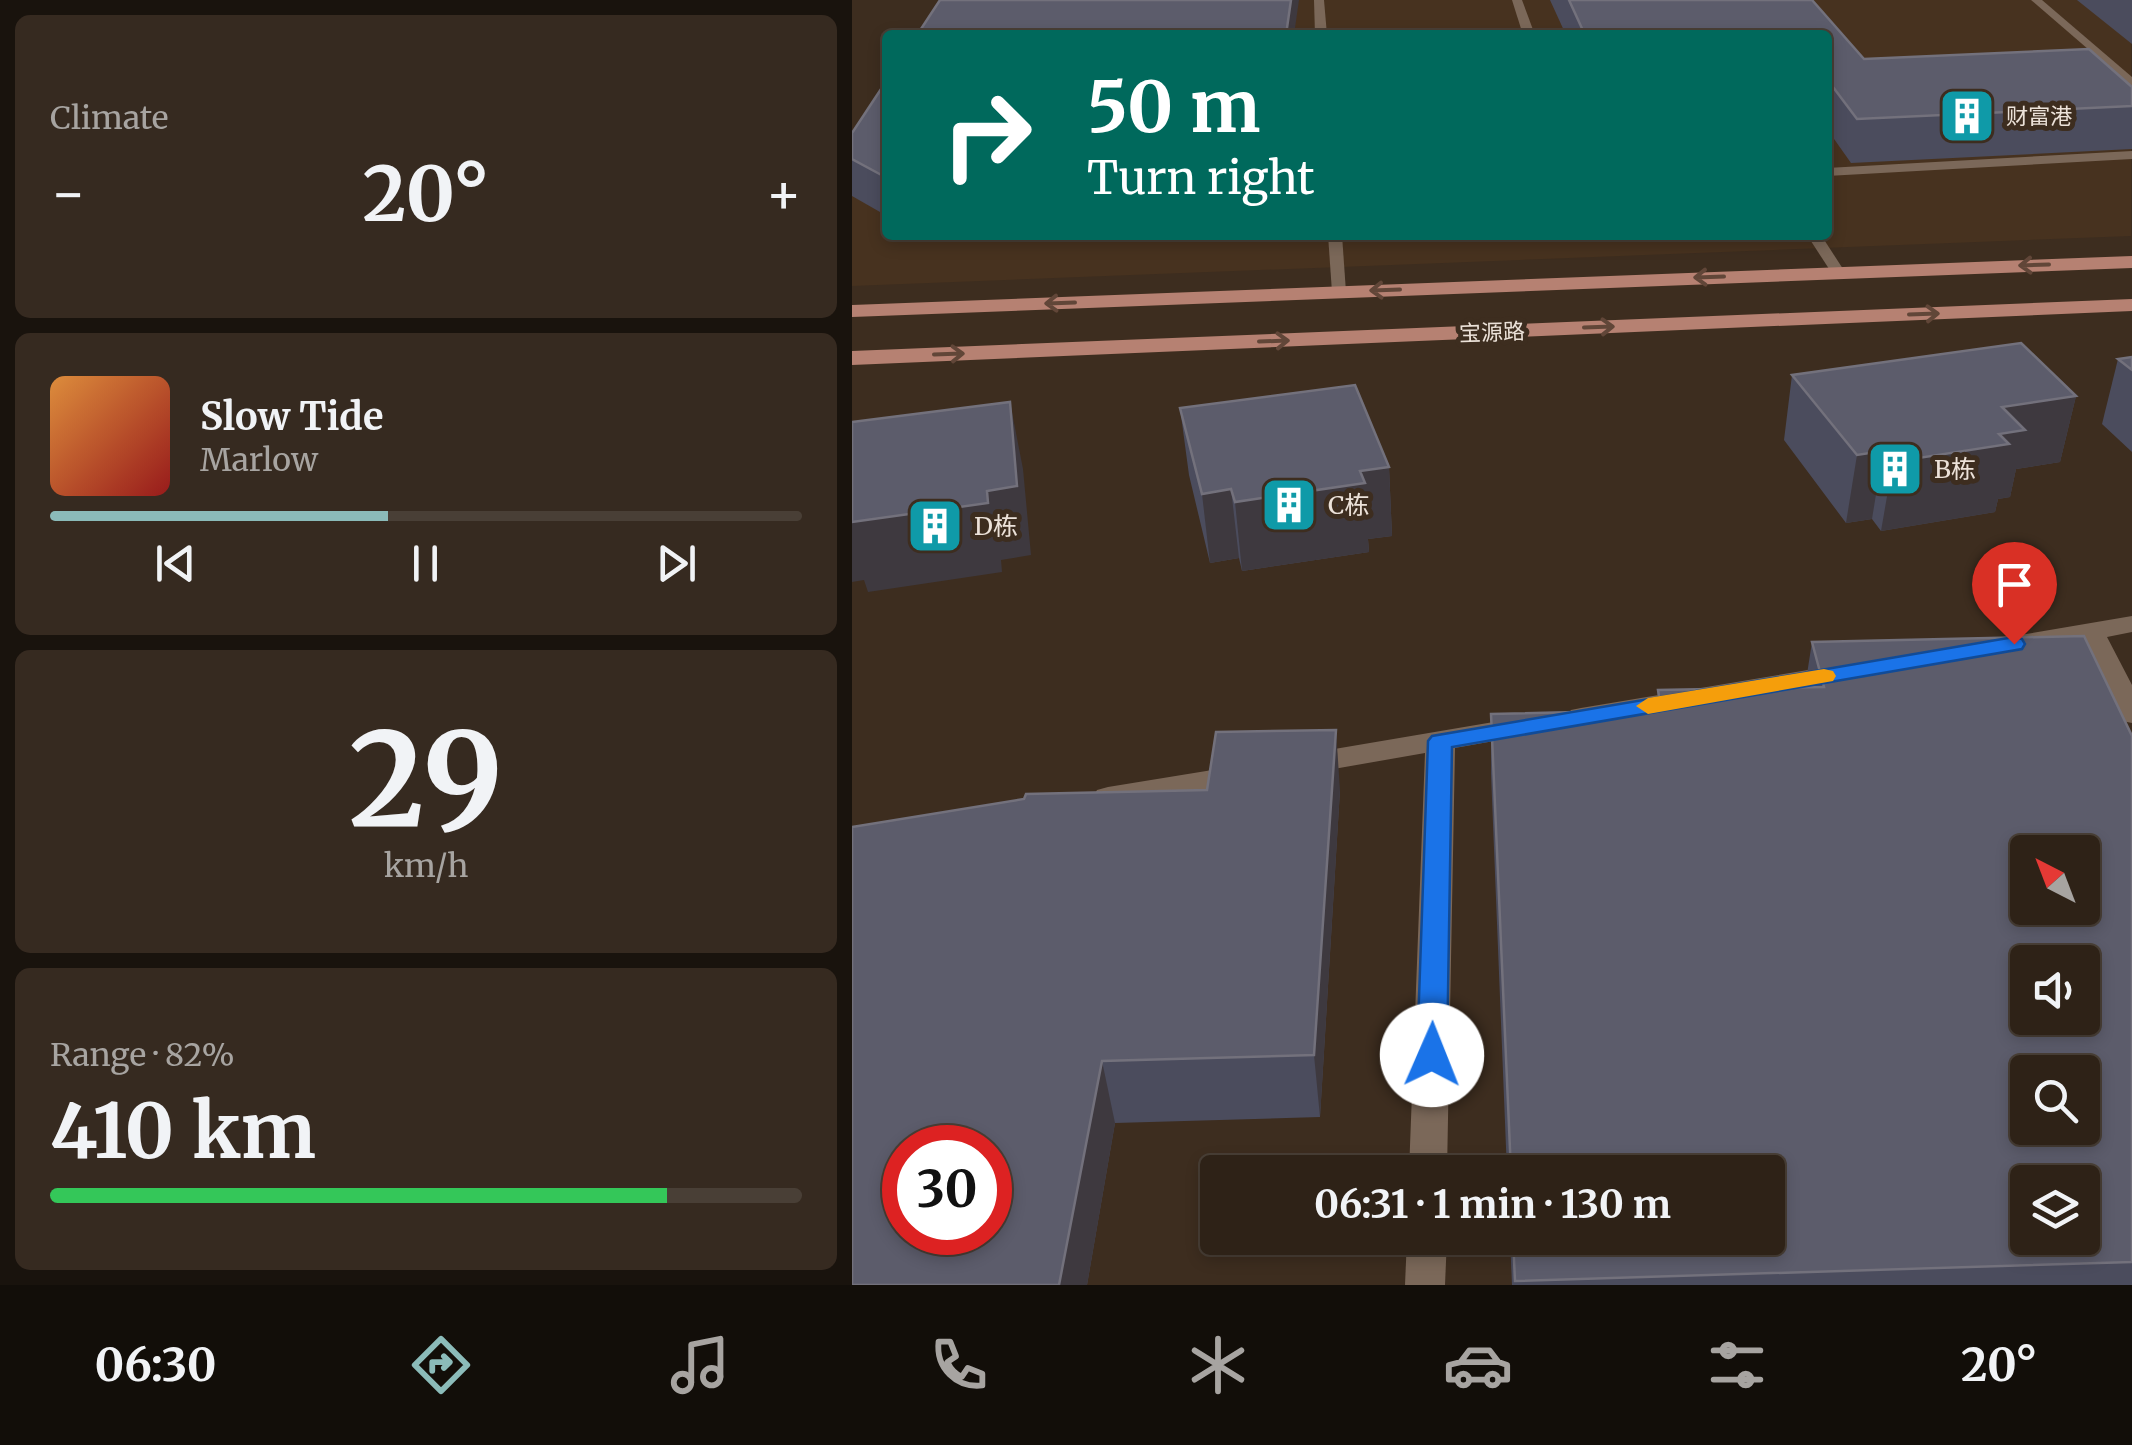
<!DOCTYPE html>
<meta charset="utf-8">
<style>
body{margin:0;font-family:Merriweather,"Noto Sans SC",serif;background:#362a20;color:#f1f3f6;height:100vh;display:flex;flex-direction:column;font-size:38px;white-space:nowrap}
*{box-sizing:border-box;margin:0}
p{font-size:32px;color:#a7a4a1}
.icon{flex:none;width:55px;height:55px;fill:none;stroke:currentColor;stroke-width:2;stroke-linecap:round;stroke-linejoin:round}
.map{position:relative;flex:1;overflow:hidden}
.side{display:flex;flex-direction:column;gap:15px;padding:15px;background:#19130d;width:852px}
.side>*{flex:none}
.guide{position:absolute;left:30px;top:30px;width:950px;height:210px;border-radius:10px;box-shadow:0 5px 15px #0003,0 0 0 2px #493f36;background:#00695c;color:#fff;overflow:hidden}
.needle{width:65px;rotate:318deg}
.fabs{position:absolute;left:1158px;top:835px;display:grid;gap:20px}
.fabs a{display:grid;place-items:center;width:90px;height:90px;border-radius:10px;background:#2e2217;box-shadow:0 5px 15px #0003,0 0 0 2px #493f36;font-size:50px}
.speed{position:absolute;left:30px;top:1125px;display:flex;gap:20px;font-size:50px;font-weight:700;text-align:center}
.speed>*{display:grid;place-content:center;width:130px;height:130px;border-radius:50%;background:#2e2217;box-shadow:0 5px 15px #0003,0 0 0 2px #493f36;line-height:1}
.speed .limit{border:15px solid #d22;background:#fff;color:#111}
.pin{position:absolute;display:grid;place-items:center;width:85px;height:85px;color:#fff;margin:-102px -42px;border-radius:50% 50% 50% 0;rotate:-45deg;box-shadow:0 0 10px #0007}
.pin .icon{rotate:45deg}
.me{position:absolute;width:110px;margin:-55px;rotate:1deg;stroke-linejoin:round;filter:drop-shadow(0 0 8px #0008)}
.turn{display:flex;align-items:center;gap:35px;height:210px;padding:0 40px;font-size:45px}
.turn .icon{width:130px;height:130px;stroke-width:2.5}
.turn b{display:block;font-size:70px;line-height:85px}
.big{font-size:75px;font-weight:700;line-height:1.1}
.side .card{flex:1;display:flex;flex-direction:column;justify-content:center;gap:15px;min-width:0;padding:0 35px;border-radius:15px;background:#362a20}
.side .dial{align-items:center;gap:0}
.dial b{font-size:130px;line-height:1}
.song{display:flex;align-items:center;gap:30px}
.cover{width:120px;height:120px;border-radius:15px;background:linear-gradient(135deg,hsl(30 70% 55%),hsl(0 70% 35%))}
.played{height:10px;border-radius:5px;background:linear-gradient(90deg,#8bbbb9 45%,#493f36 45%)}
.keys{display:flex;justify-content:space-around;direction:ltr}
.heat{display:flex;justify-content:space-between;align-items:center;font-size:55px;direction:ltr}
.charge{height:15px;border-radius:8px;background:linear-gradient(90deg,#34c759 82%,#493f36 0)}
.trip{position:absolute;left:348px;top:1155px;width:585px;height:100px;border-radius:10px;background:#2e2217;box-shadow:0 5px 15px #0003,0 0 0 2px #493f36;font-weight:700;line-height:100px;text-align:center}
.dock{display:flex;height:160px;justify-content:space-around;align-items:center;background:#120e09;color:#a7a4a1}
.dock .icon{width:70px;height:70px}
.dock .selected{color:#8bbbb9}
.dock b{font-size:45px;color:#f1f3f6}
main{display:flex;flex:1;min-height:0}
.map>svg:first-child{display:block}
.built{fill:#47321f}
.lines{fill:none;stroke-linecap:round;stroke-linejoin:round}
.service{fill:#7b6859;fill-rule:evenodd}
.minor{fill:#7b6859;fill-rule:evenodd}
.primary{fill:#b68172;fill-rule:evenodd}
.wall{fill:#4b4c5d}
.shaded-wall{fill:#3e393f}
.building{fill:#5c5c6b;stroke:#73717c;stroke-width:2.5;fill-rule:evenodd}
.oneway{stroke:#614638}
.route{fill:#1a73e8;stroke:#114b97;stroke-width:2.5}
.slow{fill:#f59e0b}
.labels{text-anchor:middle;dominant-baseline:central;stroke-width:10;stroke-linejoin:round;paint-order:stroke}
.far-poi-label{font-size:22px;fill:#ece2d9;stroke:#3d2d1f;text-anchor:start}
.far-street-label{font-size:22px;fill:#ece2d9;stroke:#3d2d1f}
.poi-label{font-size:25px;fill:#ece2d9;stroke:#3d2d1f;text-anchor:start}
</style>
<main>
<section class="side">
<div class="card"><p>Climate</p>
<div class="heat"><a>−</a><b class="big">20°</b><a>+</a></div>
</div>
<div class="card">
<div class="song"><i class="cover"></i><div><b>Slow Tide</b><p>Marlow</p></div></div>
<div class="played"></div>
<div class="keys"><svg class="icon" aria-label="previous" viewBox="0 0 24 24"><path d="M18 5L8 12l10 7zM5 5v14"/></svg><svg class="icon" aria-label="pause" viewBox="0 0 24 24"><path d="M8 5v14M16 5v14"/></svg><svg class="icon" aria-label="next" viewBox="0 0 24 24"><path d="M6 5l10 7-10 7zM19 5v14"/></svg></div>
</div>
<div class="card dial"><b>29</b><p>km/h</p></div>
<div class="card"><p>Range · 82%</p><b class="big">410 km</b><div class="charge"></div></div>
</section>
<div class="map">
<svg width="1280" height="1285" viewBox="0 0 1280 1285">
<rect width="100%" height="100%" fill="#3d2d1f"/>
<path class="built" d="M94,0H1279V236L0,286V146L35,92V235H975V35H71Z"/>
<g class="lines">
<g class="service">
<path d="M462,0H472L475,35H463Z"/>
<path d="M660,0H670L683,35H671Z"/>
<path d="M1179,0H1190L1280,77V87Z"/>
<path d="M1280,151V159L975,176V168Z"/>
<path d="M476,235H490L494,292L487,296L480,292Z"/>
<path d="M955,235H969L993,272L991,275H981Z"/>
</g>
<g class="minor">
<path d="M1280,616V632L1255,637L1280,685V723L1270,721L1266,714L1229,641L1168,651L1154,643L1168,635Z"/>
<path d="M992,664L1002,667L1006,673L1002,679L729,726L719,724L714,717L719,710L729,708Z"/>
<path d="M677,716L687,719L692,726L687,733L603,748L595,1172H557L573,753L453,774L442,771L438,764L442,757L453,754Z"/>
<path d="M391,765L402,768L406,775L402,782L256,807L245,804L241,797L245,790L256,787Z"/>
<path d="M555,1238H595L593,1285H553Z"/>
</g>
<g class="primary">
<path d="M1280,256V268L0,317V305Z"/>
<path d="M1280,299V311L0,365V351Z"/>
</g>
</g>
<g class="wall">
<path d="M698,0H960L1012,59L1280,87V149L999,163L975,129V35H714Z"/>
<path d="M1225,0H1280V44Z"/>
<path d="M35,80V216L0,196V133Z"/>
<path d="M1280,357V452L1250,424L1266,359Z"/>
<path d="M940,375L1224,396L1208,462L1164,469L1158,497L1146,499L1143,512L1029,531L1020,519L994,523L932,440Z"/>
<path d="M328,408L537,467L540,536L516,539L517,552L390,571L387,558L358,563L337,475Z"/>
<path d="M960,642L1280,736V1285H660L658,1238H915V1172H655L639,774V714L804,711L806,690L953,687Z"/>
<path d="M488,790L468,1117L263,1123L235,1285H0Z"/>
</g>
<g class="shaded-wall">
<path d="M439,0H447L442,35H434Z"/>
<path d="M1224,396L1208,462L1164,469L1158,497L1146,499L1143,512L1029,531L1041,462L1150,407Z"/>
<path d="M158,402L171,469L179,555L149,560L150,572L16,592L12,580L0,582V522L135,491Z"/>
<path d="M1031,451L1020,519L994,523L1005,455Z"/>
<path d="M537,467L540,536L516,539L517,552L390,571L383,502L508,471Z"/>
<path d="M379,489L387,558L358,563L350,494Z"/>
<path d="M484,730L488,790L468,1117L462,1055Z"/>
<path d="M250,1061L263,1123L235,1285H207Z"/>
</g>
<g class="building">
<path d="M88,0H439L434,35H65Z"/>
<path d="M717,0H960L1012,59L1237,49L1280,87V106L1005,119L975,79V35H942L939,31L875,35H733Z"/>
<path d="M35,80V178L0,159V133Z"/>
<path d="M1169,343L1224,396L1150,407L1173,430L1147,434L1157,444L1041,462L1031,451L1005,455L940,375Z"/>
<path d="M1280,357V370L1266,359Z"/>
<path d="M503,385L537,467L508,471L513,483L383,502L379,489L350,494L328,408Z"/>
<path d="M158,402L165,486L135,491L136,503L0,522V422Z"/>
<path d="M1232,636L1280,736V1262L663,1281L661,1238H915V1172H659L639,714L809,710L806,690L972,687L960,642ZM1175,852H1230V908H1175ZM1175,962H1230V1018H1175ZM1175,1072H1230V1128H1175ZM1175,1182H1230V1238H1175Z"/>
<path d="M484,730L462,1055L250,1061L207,1285H0V827L172,799L174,794L355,790L364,732ZM52,1148H138V1232H52Z"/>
</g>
<defs><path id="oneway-shaft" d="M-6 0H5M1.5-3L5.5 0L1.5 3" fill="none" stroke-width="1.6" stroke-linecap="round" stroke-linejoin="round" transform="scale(2.5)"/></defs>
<g class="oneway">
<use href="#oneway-shaft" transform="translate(1182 265) rotate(178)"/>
<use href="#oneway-shaft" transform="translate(857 277) rotate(178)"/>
<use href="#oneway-shaft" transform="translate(533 290) rotate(178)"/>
<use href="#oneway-shaft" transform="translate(208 303) rotate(178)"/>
<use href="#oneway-shaft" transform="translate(1072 314) rotate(-2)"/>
<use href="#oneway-shaft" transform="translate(747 327) rotate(-2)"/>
<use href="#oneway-shaft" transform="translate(422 341) rotate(-2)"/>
<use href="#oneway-shaft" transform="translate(97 354) rotate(-2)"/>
</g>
<path class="route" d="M1162,637L1170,639L1173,644L1170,649L600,747L595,1055L590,1063L580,1067L569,1063L565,1055L576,741L580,736Z"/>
<path class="slow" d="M972,669L981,671L984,676L981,681L796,714L784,706L796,698Z"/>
<defs>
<g id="building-square" transform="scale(2.875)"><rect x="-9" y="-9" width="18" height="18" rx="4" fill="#0f9aa8" stroke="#3d2d1f"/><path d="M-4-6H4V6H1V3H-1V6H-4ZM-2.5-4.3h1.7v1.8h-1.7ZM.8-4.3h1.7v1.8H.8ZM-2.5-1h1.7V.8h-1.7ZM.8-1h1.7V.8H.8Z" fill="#fff"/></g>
</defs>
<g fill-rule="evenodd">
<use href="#building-square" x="1115" y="116"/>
<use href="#building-square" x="1043" y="469"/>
<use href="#building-square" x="437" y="505"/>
<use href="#building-square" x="83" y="526"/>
</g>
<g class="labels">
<g class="far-poi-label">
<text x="1154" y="116">财富港</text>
</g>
<g class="far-street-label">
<text transform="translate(640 332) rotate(-2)">宝源路</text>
</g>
<g class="poi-label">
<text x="1082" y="469">B栋</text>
<text x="476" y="505">C栋</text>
<text x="122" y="526">D栋</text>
</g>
</g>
</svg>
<div class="fabs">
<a><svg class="needle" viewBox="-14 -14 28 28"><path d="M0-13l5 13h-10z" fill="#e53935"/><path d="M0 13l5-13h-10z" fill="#a7a4a1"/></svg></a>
<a><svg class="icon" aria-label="sound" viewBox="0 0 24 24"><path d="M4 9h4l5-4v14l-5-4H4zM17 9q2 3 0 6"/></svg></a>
<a><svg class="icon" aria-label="search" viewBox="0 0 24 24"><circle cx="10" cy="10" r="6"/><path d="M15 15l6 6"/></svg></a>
<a><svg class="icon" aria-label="layers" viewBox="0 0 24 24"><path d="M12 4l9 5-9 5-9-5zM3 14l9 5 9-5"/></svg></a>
</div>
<div class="speed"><div class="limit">30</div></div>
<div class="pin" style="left:1162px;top:644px;background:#d93025"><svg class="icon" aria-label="arrive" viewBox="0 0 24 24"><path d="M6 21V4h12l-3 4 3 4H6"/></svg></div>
<svg class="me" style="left:580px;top:1055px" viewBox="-20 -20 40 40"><circle r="19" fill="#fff"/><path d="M0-13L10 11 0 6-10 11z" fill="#1a73e8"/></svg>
<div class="trip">06:31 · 1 min · 130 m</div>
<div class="guide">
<div class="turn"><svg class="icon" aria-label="right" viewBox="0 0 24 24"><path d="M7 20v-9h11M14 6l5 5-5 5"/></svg><div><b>50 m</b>Turn right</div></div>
</div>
</div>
</main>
<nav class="dock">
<b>06:30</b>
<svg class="icon selected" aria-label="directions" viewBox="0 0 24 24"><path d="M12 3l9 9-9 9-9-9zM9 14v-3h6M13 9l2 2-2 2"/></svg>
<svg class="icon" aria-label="music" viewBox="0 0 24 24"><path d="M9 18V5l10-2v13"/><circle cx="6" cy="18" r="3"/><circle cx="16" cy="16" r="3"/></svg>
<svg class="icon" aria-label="phone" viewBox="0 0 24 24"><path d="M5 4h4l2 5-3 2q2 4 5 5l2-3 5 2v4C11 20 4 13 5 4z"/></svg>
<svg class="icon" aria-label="climate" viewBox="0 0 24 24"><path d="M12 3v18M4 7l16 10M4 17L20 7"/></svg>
<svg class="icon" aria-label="car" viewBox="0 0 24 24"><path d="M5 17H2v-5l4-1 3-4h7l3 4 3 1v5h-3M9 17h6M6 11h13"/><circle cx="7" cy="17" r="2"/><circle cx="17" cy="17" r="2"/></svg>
<svg class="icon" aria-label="filters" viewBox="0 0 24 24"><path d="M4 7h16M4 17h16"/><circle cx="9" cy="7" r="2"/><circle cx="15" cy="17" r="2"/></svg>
<b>20°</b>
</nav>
